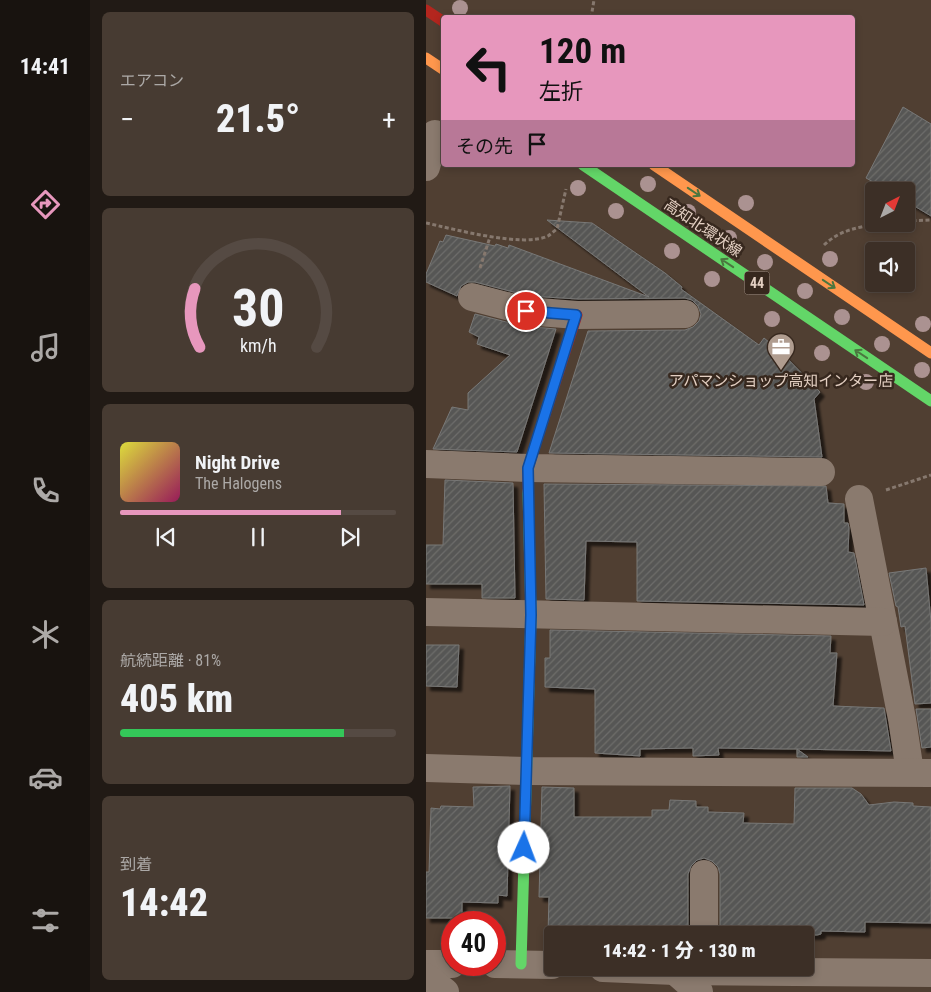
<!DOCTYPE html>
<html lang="ja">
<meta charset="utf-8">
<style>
body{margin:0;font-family:"Roboto Condensed","Noto Sans JP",sans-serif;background:#473b32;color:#f1f3f6;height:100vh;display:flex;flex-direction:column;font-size:19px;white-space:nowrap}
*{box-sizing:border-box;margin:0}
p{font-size:16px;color:#aca9a7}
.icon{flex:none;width:28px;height:28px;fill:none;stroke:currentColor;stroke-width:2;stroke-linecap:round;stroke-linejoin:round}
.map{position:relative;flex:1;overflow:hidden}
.sheet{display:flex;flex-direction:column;gap:12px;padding:12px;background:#211a15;width:336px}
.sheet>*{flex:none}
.banner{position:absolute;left:15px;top:15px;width:414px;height:152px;border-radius:5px;box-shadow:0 2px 8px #0003,0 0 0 1px #554a43;background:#e797bd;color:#111;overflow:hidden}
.needle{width:32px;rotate:42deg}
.controls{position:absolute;left:439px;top:182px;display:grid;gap:10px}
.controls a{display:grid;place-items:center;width:50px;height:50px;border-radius:5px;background:#3c2f26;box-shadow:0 2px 8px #0003,0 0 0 1px #554a43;font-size:25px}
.speed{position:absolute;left:15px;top:911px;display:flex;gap:10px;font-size:25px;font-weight:700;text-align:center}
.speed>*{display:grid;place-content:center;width:65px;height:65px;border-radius:50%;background:#3c2f26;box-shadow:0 2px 8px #0003,0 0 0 1px #554a43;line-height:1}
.speed .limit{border:8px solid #d22;background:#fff;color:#111}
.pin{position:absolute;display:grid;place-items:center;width:42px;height:42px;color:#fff;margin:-21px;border:2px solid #fff;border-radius:50%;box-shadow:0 1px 5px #0007}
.me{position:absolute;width:55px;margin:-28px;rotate:2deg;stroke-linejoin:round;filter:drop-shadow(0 0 4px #0008)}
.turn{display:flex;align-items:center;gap:18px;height:105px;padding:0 15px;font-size:22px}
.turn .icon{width:65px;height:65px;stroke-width:2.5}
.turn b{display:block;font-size:35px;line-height:42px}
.then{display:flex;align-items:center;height:48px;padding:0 15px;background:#0003;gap:10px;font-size:19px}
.big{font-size:38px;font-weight:800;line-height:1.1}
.sheet .card{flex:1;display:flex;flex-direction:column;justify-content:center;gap:8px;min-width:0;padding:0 18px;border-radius:8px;background:#473b32}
.sheet .dial{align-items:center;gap:0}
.dial svg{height:130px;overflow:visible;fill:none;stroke:#554a43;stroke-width:7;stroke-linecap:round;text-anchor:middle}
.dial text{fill:#f1f3f6;stroke:none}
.song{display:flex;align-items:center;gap:15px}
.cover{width:60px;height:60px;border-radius:8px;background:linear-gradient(135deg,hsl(60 70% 55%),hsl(330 70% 35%))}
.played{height:5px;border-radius:2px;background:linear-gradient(90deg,#e797bd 80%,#554a43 80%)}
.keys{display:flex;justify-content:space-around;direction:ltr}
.heat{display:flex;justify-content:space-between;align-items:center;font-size:28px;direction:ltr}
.charge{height:8px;border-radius:4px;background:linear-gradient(90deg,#34c759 81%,#554a43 0)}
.trip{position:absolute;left:118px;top:926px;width:270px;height:50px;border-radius:5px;background:#3c2f26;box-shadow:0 2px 8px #0003,0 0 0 1px #554a43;font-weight:800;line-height:50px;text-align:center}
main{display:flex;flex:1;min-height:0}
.tabs{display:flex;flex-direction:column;width:90px;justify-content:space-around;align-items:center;background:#18130f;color:#aca9a7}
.tabs .icon{width:35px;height:35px}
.tabs .on{color:#e797bd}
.tabs b{font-size:22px;color:#f1f3f6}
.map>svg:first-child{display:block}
.building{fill:url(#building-hatch);stroke:#787877;filter:url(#shadow)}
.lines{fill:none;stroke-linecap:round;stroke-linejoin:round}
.path{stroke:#86786e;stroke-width:3;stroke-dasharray:4 2.5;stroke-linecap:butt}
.street{stroke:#8a7a6e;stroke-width:28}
.fast{stroke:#63d668;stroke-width:11}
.slow{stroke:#ff974d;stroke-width:11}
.jam{stroke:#b3261e;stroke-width:11}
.tree{fill:#ab9291}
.oneway{stroke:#4b763f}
.route-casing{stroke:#114b97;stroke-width:12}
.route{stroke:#1a73e8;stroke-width:9}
.labels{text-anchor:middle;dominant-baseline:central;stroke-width:5;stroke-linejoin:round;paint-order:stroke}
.shield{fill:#37281e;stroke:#b09e92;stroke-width:1}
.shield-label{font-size:14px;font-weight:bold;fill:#e4d0c3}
.street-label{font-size:15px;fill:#e4d0c3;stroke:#37281e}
.poi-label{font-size:15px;fill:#e4d0c3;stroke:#37281e}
</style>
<main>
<nav class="tabs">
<b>14:41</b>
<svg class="icon on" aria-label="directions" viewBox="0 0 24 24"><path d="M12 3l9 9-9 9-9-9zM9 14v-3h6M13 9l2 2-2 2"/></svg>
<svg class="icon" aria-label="music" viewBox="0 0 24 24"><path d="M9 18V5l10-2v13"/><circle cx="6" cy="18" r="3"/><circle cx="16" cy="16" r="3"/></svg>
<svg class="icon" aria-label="phone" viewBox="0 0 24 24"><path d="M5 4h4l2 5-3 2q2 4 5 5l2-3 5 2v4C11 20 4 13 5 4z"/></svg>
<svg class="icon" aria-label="climate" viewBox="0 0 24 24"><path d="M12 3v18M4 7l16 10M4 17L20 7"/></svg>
<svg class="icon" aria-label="car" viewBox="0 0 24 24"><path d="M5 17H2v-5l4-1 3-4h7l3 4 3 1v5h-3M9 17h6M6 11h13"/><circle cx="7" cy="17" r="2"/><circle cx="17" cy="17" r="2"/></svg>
<svg class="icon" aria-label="filters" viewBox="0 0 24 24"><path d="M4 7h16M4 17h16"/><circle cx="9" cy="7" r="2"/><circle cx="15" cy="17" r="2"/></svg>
</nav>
<section class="sheet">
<div class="card"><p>エアコン</p>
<div class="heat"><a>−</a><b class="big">21.5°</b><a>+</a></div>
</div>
<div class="card dial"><svg viewBox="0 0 100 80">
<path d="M14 69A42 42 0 1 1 86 69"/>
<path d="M14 69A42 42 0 0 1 11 33" stroke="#e797bd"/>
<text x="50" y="56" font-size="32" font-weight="700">30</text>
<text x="50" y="72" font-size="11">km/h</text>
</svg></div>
<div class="card">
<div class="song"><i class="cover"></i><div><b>Night Drive</b><p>The Halogens</p></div></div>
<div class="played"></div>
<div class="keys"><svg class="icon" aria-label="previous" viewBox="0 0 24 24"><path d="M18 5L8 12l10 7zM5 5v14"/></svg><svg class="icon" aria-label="pause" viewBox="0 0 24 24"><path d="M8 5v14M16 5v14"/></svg><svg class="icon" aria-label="next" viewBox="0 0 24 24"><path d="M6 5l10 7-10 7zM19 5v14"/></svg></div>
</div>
<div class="card"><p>航続距離 · 81%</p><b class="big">405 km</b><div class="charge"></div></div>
<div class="card"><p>到着</p><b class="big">14:42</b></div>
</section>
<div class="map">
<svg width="505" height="992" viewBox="0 0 505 992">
<defs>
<pattern id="building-hatch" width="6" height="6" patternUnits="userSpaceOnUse" patternTransform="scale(1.25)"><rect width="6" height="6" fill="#565654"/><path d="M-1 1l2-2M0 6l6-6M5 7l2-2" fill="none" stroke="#6e6d6b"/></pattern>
<filter id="shadow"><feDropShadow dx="4.5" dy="4.5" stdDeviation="1" flood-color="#0009"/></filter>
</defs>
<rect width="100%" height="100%" fill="#503f32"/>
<g class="building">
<path d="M477,107L505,124V216L480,201V191H463L440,178Z"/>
<path d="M121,220L166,223L239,273L256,287L255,289L333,345L338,338L354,351L394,392L388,399L396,457L123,453L162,331L259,330L267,327L273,321L275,314L272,306L266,300L259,298L152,299L103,296L49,282H42L35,286L31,296L0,282V274L14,241L17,242L20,235L69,246L70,244L82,248L83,245L223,297Z"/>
<path d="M49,314L96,326L130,329L91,452L7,449L26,407L42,410V393L84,355L51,344L53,337L43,332Z"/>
<path d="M19,480L87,483L89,598H56V584H0V545H17Z"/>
<path d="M118,484L400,486L402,503L418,504V523H422L423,528L422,552L428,553L438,605L211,601V542L160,541L158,600L120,599Z"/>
<path d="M500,568L505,622V703L489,704L479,626L475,627L472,607L470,606L463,573Z"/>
<path d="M124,630L405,636L404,653H411L407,706L458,708L465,751L371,749L382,757H371V749H359L292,748L293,755L267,756V748L214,749V756L169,753V689L119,687V658H124Z"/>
<path d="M0,645H33L31,687L0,686Z"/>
<path d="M490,709H505V747L496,748Z"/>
<path d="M84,786L81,896L72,895V903L36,902V918H0V872H3L5,808L14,809L15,806L48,807L47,787Z"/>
<path d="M116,787L148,788V817H226V810H243L244,800L270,801V807H282V812L318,813L317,823L368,824L369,788H426L435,794L443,805L468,802L487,803V806L505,807V923L439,922V932L395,931V934L391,935H294V874L292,867L286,861L278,858L271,860L265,866L262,874V935H122L123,897H113Z"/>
</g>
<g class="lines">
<g class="path">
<path d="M165,18L168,0"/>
<path d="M480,221L505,220"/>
<path d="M0,223C28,229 97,248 122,236C125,234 128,231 131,229L140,189"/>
<path d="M398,245C414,230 430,228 450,224"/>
<path d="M54,268L64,237"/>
<path d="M460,490L505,475"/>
</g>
<g class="street">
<path d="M0,167L9,134"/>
<path d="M46,297L100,311L151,315L259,314"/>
<path d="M0,464L102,468L395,472"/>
<path d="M433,499L476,719L484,772"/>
<path d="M0,612L457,622"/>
<path d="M0,768L101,771L505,773"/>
<path d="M278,935V874"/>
<path d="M0,964H26"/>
<path d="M69,964L126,965"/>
<path d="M177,968L249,971L505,973"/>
<path d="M249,971L273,992"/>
<path d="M0,977L19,992"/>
</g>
<g class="fast">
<path d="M157,165L505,401"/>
<path d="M95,964L105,615L102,491"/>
</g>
<g class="slow">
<path d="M0,58L18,70"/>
<path d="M228,165L505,353"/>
</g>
<g class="jam">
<path d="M0,10L18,22"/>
<path d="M102,491V468L151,315"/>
</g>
</g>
<g class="tree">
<circle cx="34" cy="8" r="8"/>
<circle cx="222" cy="184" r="8"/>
<circle cx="152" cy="188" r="8"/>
<circle cx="320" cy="203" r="8"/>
<circle cx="190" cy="211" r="8"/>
<circle cx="262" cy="212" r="8"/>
<circle cx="303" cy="238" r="8"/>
<circle cx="246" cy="251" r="8"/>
<circle cx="404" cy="259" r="8"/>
<circle cx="339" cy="262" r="8"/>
<circle cx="286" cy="279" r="8"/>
<circle cx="379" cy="291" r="8"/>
<circle cx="416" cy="317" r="8"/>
<circle cx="346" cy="319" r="8"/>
<circle cx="497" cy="324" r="8"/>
<circle cx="456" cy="344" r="8"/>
<circle cx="396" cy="353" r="8"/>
<circle cx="496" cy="370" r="8"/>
<circle cx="440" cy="382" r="8"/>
</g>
<defs><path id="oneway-shaft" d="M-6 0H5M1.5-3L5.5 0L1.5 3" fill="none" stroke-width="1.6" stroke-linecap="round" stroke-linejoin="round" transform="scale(1.25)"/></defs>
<g class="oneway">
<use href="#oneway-shaft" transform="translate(268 192) rotate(34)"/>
<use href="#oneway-shaft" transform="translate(301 263) rotate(-146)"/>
<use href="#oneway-shaft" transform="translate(403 284) rotate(34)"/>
<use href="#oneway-shaft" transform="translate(435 354) rotate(-146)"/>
</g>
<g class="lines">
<g class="route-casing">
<path id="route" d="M98,848L105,615L102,468L150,315L100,311"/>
</g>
<use href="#route" class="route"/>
</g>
<defs>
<g id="office-pin" transform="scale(1.4375)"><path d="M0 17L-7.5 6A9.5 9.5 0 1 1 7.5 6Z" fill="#b09d90" stroke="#37281e"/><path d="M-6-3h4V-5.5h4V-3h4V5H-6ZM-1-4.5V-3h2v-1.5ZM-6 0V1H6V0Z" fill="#fff"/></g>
</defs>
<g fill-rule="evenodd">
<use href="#office-pin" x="355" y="347"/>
</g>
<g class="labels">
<rect class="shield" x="318.5" y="271.5" width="25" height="23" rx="4"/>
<g class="shield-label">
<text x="331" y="283">44</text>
</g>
<g class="street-label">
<text transform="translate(277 228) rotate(34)">高知北環状線</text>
</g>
<g class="poi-label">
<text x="355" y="381">アパマンショップ高知インター店</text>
</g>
</g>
</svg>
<div class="controls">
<a><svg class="needle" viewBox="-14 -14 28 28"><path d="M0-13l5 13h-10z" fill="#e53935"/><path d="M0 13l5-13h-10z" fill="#aca9a7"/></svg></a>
<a><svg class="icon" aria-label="sound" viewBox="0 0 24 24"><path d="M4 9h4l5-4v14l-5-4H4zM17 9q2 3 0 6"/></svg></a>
</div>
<div class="speed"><div class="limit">40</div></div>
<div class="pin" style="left:100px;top:311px;background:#d93025"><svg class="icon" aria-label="arrive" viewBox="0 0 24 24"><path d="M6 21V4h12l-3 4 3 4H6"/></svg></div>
<svg class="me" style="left:98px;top:848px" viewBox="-20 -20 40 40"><circle r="19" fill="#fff"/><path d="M0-13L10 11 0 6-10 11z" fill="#1a73e8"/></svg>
<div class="trip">14:42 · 1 分 · 130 m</div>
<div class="banner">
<div class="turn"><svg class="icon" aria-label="left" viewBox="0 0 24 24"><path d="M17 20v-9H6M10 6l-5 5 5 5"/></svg><div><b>120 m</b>左折</div></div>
<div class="then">その先<svg class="icon" aria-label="arrive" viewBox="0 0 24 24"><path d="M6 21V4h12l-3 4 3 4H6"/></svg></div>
</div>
</div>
</main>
